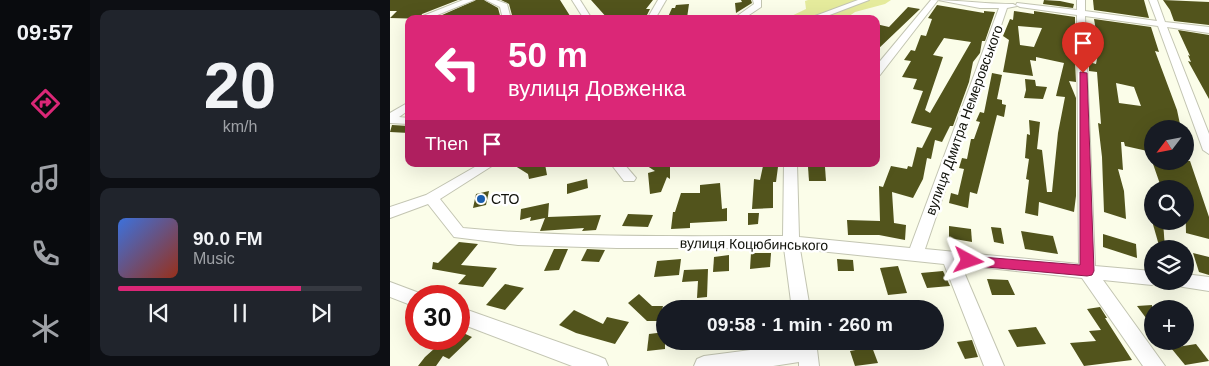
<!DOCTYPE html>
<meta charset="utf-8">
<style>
body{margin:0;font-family:Arial,sans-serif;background:#20242c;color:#f1f3f6;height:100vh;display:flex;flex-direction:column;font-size:19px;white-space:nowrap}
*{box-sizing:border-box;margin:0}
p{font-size:16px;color:#9ea1a6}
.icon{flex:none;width:28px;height:28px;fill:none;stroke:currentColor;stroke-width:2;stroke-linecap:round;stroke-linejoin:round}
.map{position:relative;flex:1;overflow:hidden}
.panel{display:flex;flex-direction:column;gap:10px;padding:10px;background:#0d0f14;width:300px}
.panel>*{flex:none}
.top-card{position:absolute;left:15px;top:15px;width:475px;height:152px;border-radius:10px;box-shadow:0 5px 20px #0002;background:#db2777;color:#fff;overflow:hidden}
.needle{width:32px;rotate:238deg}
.tools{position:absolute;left:754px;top:120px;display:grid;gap:10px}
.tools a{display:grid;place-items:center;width:50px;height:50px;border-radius:50%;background:#171b24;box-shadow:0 5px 20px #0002;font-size:25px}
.speed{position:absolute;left:15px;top:285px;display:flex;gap:10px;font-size:25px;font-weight:700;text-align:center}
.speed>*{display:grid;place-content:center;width:65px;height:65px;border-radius:50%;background:#171b24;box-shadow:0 5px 20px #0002;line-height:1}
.speed .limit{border:8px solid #d22;background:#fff;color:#111}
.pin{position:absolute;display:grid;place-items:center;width:42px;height:42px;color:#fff;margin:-51px -21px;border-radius:50% 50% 50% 0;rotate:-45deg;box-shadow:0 0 5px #0007}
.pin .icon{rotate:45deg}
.me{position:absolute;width:55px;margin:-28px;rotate:95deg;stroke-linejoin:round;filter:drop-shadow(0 0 4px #0008)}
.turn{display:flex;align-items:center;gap:18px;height:105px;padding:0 20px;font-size:22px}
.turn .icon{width:65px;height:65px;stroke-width:2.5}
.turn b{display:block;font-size:35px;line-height:42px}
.then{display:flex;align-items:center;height:48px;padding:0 20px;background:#0003;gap:10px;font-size:19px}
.panel .card{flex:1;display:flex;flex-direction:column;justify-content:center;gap:8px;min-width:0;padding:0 18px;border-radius:10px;background:#20242c}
.panel .dial{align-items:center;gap:0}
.dial b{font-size:65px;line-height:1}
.song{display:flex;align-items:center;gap:15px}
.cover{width:60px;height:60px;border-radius:8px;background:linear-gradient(135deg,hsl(220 70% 55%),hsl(10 70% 35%))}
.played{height:5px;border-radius:2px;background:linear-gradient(90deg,#db2777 75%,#363941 75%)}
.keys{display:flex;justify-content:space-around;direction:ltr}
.trip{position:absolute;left:266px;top:300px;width:288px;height:50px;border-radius:25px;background:#171b24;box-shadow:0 5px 20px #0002;font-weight:700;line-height:50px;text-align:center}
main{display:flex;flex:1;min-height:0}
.dock{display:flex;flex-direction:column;width:90px;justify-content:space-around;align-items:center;background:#090b0e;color:#9ea1a6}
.dock .icon{width:35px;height:35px}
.dock .current{color:#db2777}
.dock b{font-size:22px;color:#f1f3f6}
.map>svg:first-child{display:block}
.green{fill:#e5eb9c}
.building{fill:#52541c;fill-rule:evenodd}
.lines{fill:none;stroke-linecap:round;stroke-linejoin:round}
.minor-casing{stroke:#c3c5b2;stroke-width:2}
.minor{fill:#fff;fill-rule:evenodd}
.route{fill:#db2777;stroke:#8e194d}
.poi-dot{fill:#195dad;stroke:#fff;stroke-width:2}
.labels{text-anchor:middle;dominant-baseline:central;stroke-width:5;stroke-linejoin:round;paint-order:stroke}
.street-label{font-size:14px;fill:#11120b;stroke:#fff}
.poi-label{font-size:14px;fill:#11120b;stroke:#fff;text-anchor:start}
</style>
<main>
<nav class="dock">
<b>09:57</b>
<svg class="icon current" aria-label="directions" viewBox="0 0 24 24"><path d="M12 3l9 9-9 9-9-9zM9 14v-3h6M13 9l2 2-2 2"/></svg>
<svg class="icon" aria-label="music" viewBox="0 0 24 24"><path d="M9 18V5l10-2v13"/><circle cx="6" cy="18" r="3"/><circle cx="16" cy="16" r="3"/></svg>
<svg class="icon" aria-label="phone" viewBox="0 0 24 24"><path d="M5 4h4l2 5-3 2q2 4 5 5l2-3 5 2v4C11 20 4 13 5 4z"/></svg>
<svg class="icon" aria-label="climate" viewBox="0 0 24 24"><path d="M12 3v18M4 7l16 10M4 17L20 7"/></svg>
</nav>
<section class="panel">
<div class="card dial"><b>20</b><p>km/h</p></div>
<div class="card">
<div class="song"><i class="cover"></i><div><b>90.0 FM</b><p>Music</p></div></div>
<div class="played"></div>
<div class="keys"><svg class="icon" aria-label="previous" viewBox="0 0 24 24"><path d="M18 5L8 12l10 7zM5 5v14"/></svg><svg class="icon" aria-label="pause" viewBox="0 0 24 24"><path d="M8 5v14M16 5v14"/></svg><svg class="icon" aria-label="next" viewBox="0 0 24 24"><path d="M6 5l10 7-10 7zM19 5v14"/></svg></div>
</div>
</section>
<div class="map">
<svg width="819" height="366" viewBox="0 0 819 366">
<rect width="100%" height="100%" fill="#fbfde9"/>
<path class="green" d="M418,0H501L495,4L465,12L455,19H395L416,9L415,1Z"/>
<g class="building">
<path d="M0,0H68L32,14L31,17L36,19L0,18L7,11H0Z"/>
<path d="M86,0H94L108,8L111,19H43Z"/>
<path d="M111,0H170L182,19H123L119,4Z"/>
<path d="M201,0H263L256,9H260L255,19H241L242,15L218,19Z"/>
<path d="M351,0H361L362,3L346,13L345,3L352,2Z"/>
<path d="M654,0L670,1L684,4L683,8L653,4Z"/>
<path d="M703,0H754L759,18L704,10Z"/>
<path d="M773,0L819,2V25L784,21L780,10Z"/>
<path d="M299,4L297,18L278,17L282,8H285L286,5Z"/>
<path d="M547,5L594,13V11L605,12L595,41H592L590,53L583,62L579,82L563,126H560L552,142L545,140L541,159L537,158L533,179L523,198L502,192L504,223L516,225L515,240L489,235H458L457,220L490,221L489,186L493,187L501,166L517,169L518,166L522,167L527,147L532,148L542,128L521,123L533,91L523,89L527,79L512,77L521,61L514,60L521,50L525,51L531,35L536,36L542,19L538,18ZM554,38L581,42L540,113L535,110L553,57L543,55Z"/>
<path d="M518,7L530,9L486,51V24L499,27Z"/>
<path d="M624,11L644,14V11L685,17V50L682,59L685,60L686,82L679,81L686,98V196L684,212L649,202L648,216L635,213L639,180L636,179L639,159L635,158L637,134L640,135L639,120L650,122L647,149L652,150L657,192H662L668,133L675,97L666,96L674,63L646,57V61L640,60L643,76L613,72L619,40L613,36L620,19L623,20ZM628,26L652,28L644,47L630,45Z"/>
<path d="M704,19L761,27L769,52L765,51L787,110L791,129H762V152L735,146L734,142H731L733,170L728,169L734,191L736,219L714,212L712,157L708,123L711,124L707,72L699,71V62L706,64L708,54L705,43H708ZM726,83L744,87L751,106L729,103Z"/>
<path d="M788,30L819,35V99L798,61L801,62L798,55L800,56Z"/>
<path d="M602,73L612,75L607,99L612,100V104L616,105L614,117L607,115L587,194L580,192L578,208L559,203L561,193L568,195L574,169L569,168L572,158L577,159L581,139H584L590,122L586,121L590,112L594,113Z"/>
<path d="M635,79L645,80L646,86L657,87L653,99L634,98L636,90Z"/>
<path d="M2,125L19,126V133L0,132Z"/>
<path d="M762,161H800L819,217V239L796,233L795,189L770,184Z"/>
<path d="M122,164H155L157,175L139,179L138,174Z"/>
<path d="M254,164H278V167L280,166V179L277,177L271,192L260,194L258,173L265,171Z"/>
<path d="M373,166L388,167L386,182H383V208L362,209L364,179L370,180Z"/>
<path d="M418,167H435L436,181H419Z"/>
<path d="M197,179L198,188L177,194V184Z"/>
<path d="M330,183L332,209L337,208V221L300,223V228L281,229L283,212H285L291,193H310V185Z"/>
<path d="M99,191L96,205L83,208L86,194Z"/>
<path d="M159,203L158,217L211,215L206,230L192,231L194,228L150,231L155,218L140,221L141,217L130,220L131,209Z"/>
<path d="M358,213H369L368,224L358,225Z"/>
<path d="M238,214L263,215L258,227L232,226Z"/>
<path d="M762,221H773L775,249H770Z"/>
<path d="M559,226L581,229L582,242L559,238Z"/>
<path d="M601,227L611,228L614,244L604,242Z"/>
<path d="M631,231L663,236L668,254L635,249Z"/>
<path d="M713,234L746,244L747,258L713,247Z"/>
<path d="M69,242L88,244L71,265L107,268L93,287L68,284L76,275L42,269L43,262L48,263Z"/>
<path d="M164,249H178L169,270L154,271Z"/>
<path d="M197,249L215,250L209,262L191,261Z"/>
<path d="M361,253H381L380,267L360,269Z"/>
<path d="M803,253L819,257V275L809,272Z"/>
<path d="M339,255V271L323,272L324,257Z"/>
<path d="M291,259L289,275L264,277L267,261Z"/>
<path d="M447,259L463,260L464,271H448Z"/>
<path d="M508,266L517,293L498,295L490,268Z"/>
<path d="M318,269L317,297L307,298L308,281L292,282L294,270Z"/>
<path d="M553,271L560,286L537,288L531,273Z"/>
<path d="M597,279L618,280L625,295H602Z"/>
<path d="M115,284L134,288L115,310L96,305Z"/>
<path d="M249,294L262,306H273L269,321H257L238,303Z"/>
<path d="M762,305V326L747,306Z"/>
<path d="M710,307L717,318H715L742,360L694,366L680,343L706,341L699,331L711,330L697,309Z"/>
<path d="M184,310L213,324L217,317L239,322L225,344L186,333L169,325Z"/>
<path d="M646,327L656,344L627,347L618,330Z"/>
<path d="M69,331L82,337L59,359L53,356L46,366H28L35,357L55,339H69Z"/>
<path d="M275,332V349L257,351L259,334Z"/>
<path d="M582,340L588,357L575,359L567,342Z"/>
<path d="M806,344L819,361L795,365L781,348Z"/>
<path d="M482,347L488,363L465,366L460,351Z"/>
</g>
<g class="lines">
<g class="minor-casing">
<g id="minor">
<path d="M73,0H84L40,18L33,16Z"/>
<path d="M96,0H106L117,4L121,19H113L110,7Z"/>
<path d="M182,0H190L202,19H194Z"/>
<path d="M268,0H276L265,19H257Z"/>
<path d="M363,0H371V7L353,19H343L364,4Z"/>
<path d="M468,0H479L429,19H417Z"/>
<path d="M541,0C569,0 595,4 623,4L627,6L617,8L535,249L689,264L687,15L630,7L626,5L627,3L687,10V0H695V11L767,21L759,0H767L775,22L819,27V33L777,27L819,134V154L813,150L768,26L695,16L705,266L762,271V281H769L762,285L713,280L775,366H753L692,278L571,265L614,366H594L554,264L410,249L420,309H402L394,248H227L128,245L64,237L38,204L0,218V207L36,195L90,164H105L50,199L73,228C180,238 287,236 393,236L394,164H407L409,237L520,248L609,8H590L548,0L490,75L486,76V66Z"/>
<path d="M19,102V110L9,117L19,118V124L0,123V113Z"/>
<path d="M221,164H234L246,178L244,181H234Z"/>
<path d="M795,274L819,277V291L787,286L785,281H795Z"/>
<path d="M0,282L32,294L34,296H26V307L0,297Z"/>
<path d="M69,307L208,356L215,359L218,366H182L69,323Z"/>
<path d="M406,341H426L429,366H409V362L383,366H304L307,359L314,356L407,344Z"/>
</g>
</g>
<use href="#minor" class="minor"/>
</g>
<path class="route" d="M690,72L697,73L704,271L702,275L697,276L574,265L572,261L574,257L579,256L690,265Z"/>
<circle class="poi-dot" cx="91" cy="199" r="5"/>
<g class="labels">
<g class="street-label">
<text transform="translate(574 120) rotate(-70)">вулиця Дмитра Немеровського</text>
<text transform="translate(364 244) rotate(1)">вулиця Коцюбинського</text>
</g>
<g class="poi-label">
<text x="101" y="199">СТО</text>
</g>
</g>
</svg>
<div class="tools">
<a><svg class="needle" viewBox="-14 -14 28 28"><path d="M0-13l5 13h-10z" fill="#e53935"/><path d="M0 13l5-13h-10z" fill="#9ea1a6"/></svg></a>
<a><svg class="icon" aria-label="search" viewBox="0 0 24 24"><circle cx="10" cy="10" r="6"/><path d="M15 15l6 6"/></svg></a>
<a><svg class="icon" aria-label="layers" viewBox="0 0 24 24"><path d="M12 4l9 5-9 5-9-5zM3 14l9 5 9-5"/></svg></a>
<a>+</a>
</div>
<div class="speed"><div class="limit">30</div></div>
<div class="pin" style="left:693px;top:73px;background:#d93025"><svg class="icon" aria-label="arrive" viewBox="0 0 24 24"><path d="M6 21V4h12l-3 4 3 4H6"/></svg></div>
<svg class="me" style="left:579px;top:261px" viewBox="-20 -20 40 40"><path d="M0-17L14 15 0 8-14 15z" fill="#db2777" stroke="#fff" stroke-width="4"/></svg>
<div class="trip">09:58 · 1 min · 260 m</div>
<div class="top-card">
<div class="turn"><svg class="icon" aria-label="left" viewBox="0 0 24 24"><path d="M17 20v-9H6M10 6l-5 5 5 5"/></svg><div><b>50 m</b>вулиця Довженка</div></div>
<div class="then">Then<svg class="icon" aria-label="arrive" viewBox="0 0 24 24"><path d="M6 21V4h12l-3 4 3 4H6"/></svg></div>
</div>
</div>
</main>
